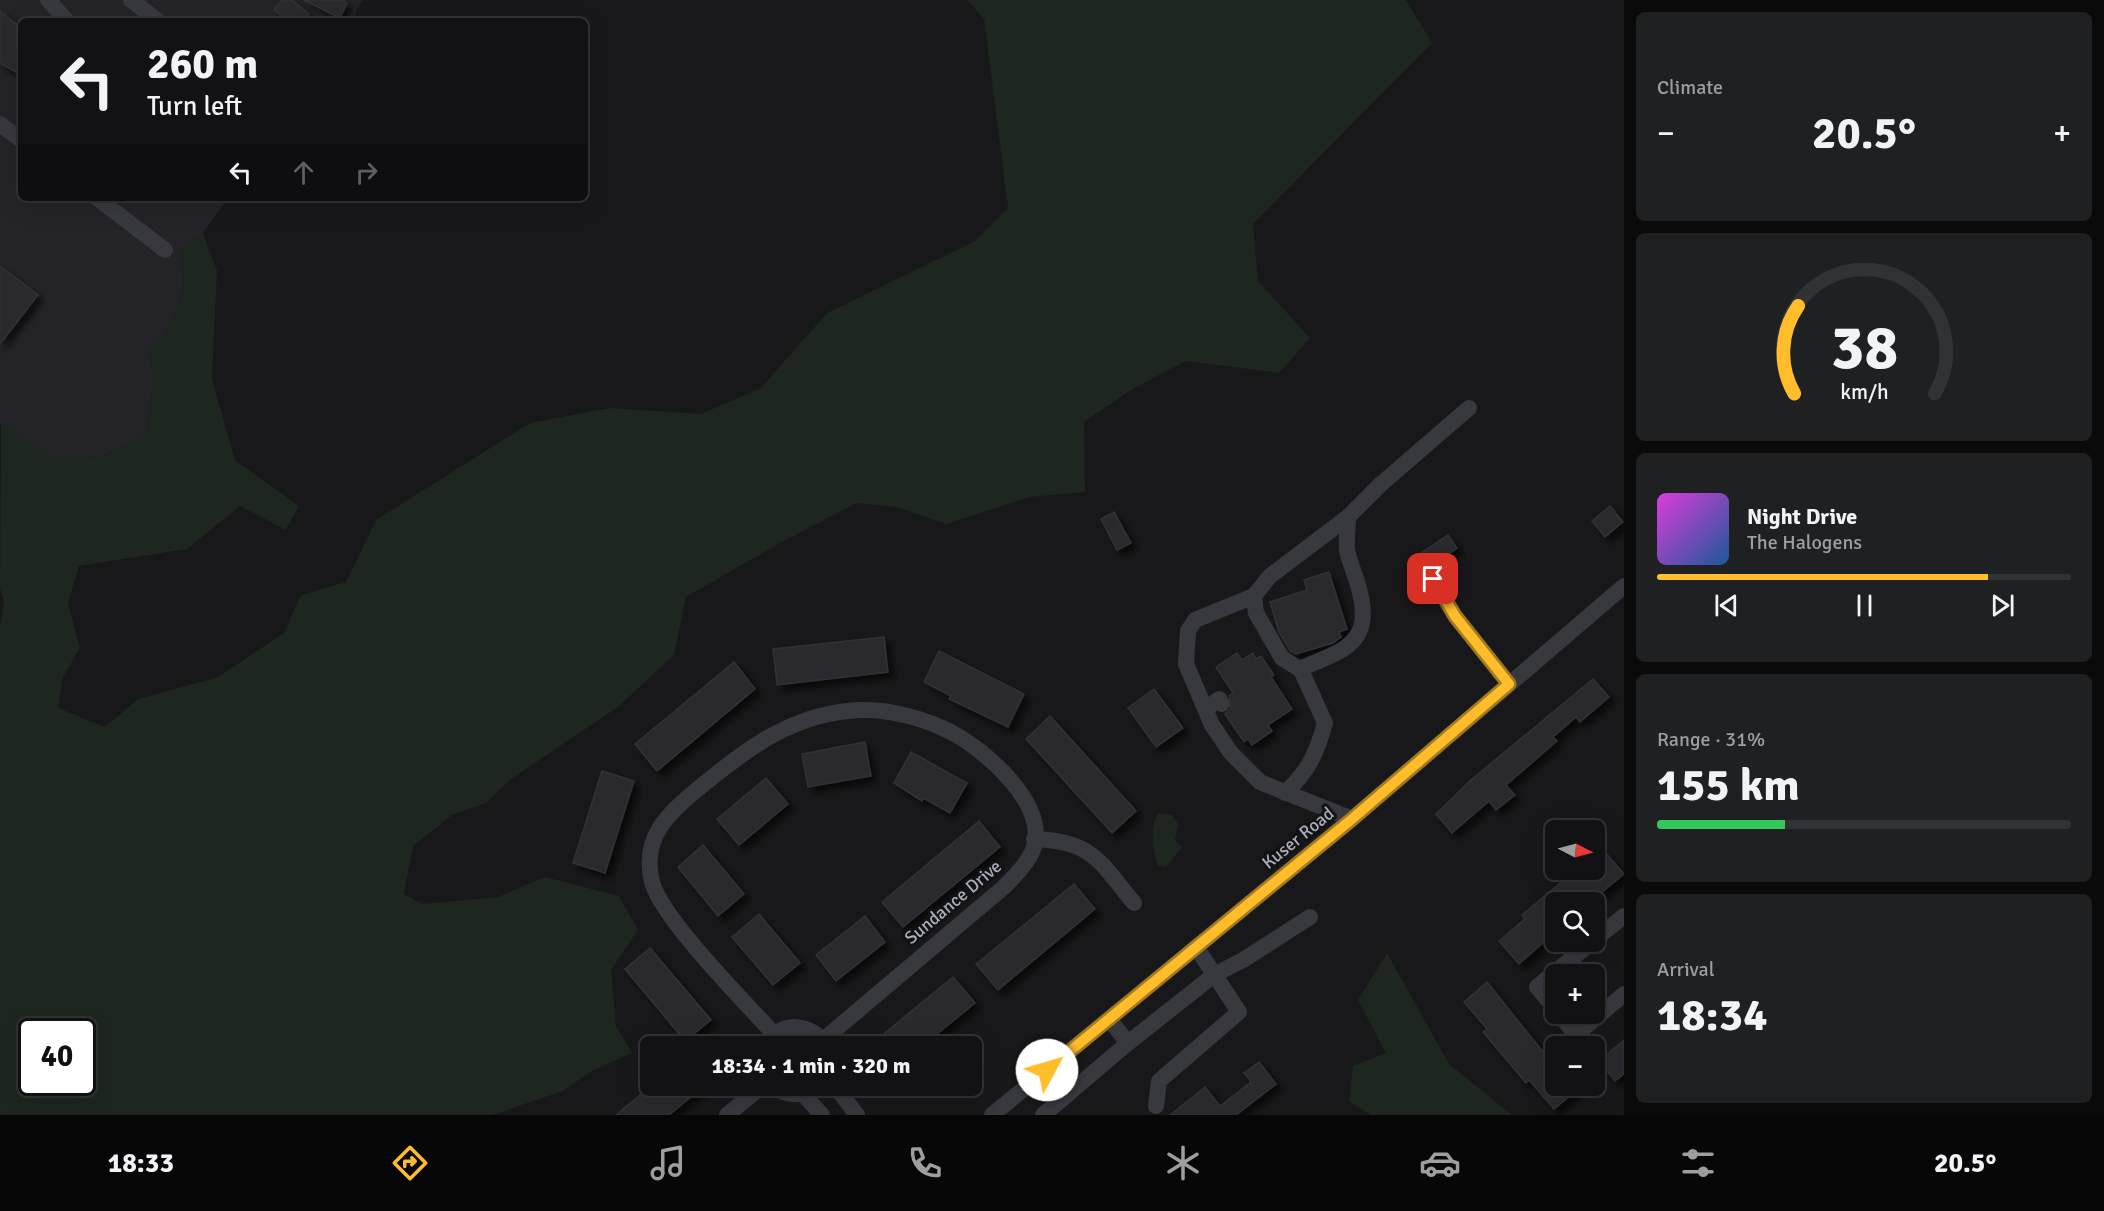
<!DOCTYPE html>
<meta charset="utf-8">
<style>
body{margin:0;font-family:Signika,sans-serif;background:#1f2022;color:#f1f3f6;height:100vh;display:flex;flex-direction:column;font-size:22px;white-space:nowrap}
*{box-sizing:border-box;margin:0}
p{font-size:20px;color:#9c9ea0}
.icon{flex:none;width:33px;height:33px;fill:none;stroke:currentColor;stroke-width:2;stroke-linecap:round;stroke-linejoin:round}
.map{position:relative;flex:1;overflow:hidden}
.sheet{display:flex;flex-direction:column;gap:12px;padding:12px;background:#0a0a0b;width:480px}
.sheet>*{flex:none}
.banner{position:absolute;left:18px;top:18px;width:570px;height:183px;border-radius:9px;box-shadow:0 6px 24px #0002,0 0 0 2px #313234;background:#121214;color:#f1f3f6;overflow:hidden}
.needle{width:39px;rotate:96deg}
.buttons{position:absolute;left:1545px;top:820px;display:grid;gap:12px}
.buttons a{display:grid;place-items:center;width:60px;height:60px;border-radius:9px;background:#121214;box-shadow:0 6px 24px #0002,0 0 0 2px #313234;font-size:30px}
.speed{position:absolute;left:18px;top:1018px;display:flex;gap:12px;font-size:30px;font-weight:700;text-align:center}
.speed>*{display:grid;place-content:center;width:78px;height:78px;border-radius:50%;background:#121214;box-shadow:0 6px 24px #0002,0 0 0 2px #313234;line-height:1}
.speed .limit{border:3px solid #111;border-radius:9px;background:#fff;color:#111}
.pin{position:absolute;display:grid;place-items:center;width:51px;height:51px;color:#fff;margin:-26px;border-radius:12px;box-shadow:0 3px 9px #0006}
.me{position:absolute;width:66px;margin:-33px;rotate:51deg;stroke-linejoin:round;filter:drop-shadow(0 0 4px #0008)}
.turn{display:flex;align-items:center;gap:21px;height:126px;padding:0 30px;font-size:27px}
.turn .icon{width:78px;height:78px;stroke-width:2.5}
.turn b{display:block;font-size:42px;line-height:51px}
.lanes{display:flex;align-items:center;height:57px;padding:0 30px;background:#0003;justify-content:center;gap:30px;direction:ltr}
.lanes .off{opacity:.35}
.big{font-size:45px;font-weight:800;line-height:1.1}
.sheet .card{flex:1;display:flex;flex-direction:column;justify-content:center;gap:9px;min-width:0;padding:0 21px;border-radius:9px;background:#1f2022}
.sheet .dial{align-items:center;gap:0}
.dial svg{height:156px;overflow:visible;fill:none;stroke:#313234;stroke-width:7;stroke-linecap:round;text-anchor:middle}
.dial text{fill:#f1f3f6;stroke:none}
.song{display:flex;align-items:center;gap:18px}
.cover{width:72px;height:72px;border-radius:9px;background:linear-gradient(135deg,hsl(300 70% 55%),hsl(210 70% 35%))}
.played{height:6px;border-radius:3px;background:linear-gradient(90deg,#ffbd2b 80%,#313234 80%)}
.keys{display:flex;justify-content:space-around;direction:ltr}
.heat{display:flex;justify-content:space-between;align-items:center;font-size:33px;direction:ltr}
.charge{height:9px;border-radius:4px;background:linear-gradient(90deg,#34c759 31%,#313234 0)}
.trip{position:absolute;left:640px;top:1036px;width:342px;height:60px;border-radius:9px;background:#121214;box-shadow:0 6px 24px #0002,0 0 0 2px #313234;font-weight:800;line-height:60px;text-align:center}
.dock{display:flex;height:96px;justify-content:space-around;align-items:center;background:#070708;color:#9c9ea0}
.dock .icon{width:42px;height:42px}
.dock .current{color:#ffbd2b}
.dock b{font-size:27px;color:#f1f3f6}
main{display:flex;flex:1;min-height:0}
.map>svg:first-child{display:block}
.built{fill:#242327}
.green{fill:#1d261f;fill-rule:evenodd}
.building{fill:#2b2b2e;stroke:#323136;stroke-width:1.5;filter:url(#shadow)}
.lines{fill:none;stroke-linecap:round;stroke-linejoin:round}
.minor{stroke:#38393f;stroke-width:16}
.route-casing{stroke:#a67b1c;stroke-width:15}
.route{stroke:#ffbd2b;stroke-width:10}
.labels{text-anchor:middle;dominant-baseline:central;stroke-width:6;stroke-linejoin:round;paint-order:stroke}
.street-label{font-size:18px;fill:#a9aebb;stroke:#131315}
</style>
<main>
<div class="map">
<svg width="1624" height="1115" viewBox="0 0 1624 1115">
<defs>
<filter id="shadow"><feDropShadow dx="5.5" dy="5.5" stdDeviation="3" flood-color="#0009"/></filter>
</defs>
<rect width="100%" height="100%" fill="#18181a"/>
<path class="built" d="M0,0H362L352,21H21V198H228L203,233L181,249L183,293L167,331L149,352L154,380L146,433L104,456L54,458L0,424Z"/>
<g class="green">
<path d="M967,0H1406L1432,43L1253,224L1258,281L1310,338L1279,373L1186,361L1136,387L1084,422L1085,492L1030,497L946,524L896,507L857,503L780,543L686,597L674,655L618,707L511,779L486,803L452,815L413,846L404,894L422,904L498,897L545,877L619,896L638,930L611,970L616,1026L632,1053L590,1072L563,1091L492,1115H0V625L4,602L0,588L1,423L54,458L104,456L146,433L154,380L149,352L167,331L183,293L181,249L203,233L217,271L212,379L235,460L299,506L286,530L240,506L187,549L79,566L68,603L80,648L63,677L58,708L105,727L138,699L218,677L284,633L301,595L346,582L376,520L530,423L610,408L701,414L761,388L827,313L975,241L1008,208L984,19ZM32,1032H82V1083H32Z"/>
<path d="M1158,813L1172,815L1178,824L1175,840L1182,847L1166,867L1158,866C1153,849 1149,829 1158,813Z"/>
<path d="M1387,953L1449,1064L1512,1115H1371L1349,1101L1353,1066L1386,1053L1358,1000Z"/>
</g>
<g class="building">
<path d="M282,0H292L309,14L303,21H288L274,10Z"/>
<path d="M304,0H341L347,3L340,18Z"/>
<path d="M0,11L21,28V75L0,63Z"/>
<path d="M0,266L38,295L0,344Z"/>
<path d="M1610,506L1623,522L1605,537L1592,521Z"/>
<path d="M1114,512L1131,543L1117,550L1101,519Z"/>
<path d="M1448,535L1457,548L1433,565L1435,569L1427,570L1423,577L1412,559Z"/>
<path d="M1329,572L1347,629L1339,632L1341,637L1333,643L1296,654L1290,651L1279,632L1270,602L1307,590L1304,580Z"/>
<path d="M884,637L888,672L777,685L773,649Z"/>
<path d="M939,651L1024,694L1008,727L949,699L951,696L924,682Z"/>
<path d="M1237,653L1242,660L1253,653L1256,659L1261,656L1274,675L1271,677L1292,709L1268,725L1272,731L1252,745L1248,739L1244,742L1225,714L1231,709L1229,696L1233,693L1216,667Z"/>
<path d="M734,662L755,689L657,771L635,744Z"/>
<path d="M1593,679L1609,697L1580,722L1576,717L1553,737L1557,741L1506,785L1515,795L1496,810L1489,801L1452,833L1436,814L1471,780Z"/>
<path d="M1154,689L1183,728L1156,747L1128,708Z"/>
<path d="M1050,716L1136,811L1112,833L1026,739Z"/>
<path d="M865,742L871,776L808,787L802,754Z"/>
<path d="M911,752L967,783L950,813L923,798L922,801L894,783Z"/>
<path d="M602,771L634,781L605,873L573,863Z"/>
<path d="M766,778L788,804L739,845L717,819Z"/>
<path d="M979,821L1000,847L903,927L882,902Z"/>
<path d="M703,845L744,894L718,916L678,867Z"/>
<path d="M1604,851L1624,874L1595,898L1593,895L1583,903H1556V927L1543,937L1546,940L1519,964L1499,941L1525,919L1522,915L1576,870H1594V859Z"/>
<path d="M1074,884L1095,909L998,990L976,964Z"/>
<path d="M759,914L800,963L773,985L732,937Z"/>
<path d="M865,916L885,942L836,981L816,955Z"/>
<path d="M650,948L711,1020L685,1041L625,969Z"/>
<path d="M953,977L975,1003L921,1047H868Z"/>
<path d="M1487,982L1556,1068V1086H1582L1554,1109L1529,1080L1526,1083L1483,1032L1487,1029L1464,1002Z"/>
<path d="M1624,1040V1074L1615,1081L1599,1061Z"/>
<path d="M1259,1062L1276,1084L1236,1115H1170L1205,1087L1220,1106L1251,1082L1244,1073Z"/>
<path d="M651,1086H704L669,1115H616Z"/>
</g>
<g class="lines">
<g class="minor">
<path d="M48,0L67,21"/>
<path d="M131,0L158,21"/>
<path d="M0,124L21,140"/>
<path d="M97,198L165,250"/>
<path d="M1433,579L1455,616L1509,684"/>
<path d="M1254,596L1195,620L1188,631L1186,664L1212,725L1231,753L1260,782L1352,819"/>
<path d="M1301,670L1282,658L1256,613L1254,596L1270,576L1348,517"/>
<path d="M1206,709L1219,699L1222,704"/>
<path d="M1285,793C1309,770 1316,755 1325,723L1301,670L1304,667C1349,649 1374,640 1358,585C1355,574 1349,561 1347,550C1346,539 1348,528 1348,517L1381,484L1469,408"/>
<path d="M1034,839C1093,841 1099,861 1134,903"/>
<path d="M1594,940L1624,916"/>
<path d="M1556,1010L1537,987L1592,942"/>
<path d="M1559,1014L1576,1035L1624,994"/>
<path d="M1109,1019L1128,1043L1214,975L1243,960L1310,917"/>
<path d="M774,1034C745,1002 662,919 652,882C641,838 668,813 699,788C749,747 796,711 864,710C893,710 925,719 951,732C985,750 1047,803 1034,847C1029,862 1015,876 1004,887L823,1040"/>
<path d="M764,1047C779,1020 812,1021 827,1047"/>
<path d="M1047,1070L1068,1094L1128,1043"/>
<path d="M773,1086C787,1097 804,1097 818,1086"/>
<path d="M835,1086L857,1115"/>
<path d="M803,1094L822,1115"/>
<path d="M1156,1106L1159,1081L1239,1012L1196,947"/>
<path d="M727,1115L762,1086"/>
<path d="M992,1115L1352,819L1624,586"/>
<path d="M1043,1115L1068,1094"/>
</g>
</g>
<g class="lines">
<g class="route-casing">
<path id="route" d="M1047,1070L1352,819L1509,684L1455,616L1433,579"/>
</g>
<use href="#route" class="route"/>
</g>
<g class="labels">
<g class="street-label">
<text transform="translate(1298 838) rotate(-39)">Kuser Road</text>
<text transform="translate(953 902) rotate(-40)">Sundance Drive</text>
</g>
</g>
</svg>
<div class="buttons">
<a><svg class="needle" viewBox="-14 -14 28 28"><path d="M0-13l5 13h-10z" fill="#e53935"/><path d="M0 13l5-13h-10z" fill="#9c9ea0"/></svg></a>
<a><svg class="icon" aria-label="search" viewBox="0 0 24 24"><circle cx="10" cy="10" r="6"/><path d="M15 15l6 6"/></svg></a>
<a>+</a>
<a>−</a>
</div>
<div class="speed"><div class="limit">40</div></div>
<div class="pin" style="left:1433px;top:579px;background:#d93025"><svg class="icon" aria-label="arrive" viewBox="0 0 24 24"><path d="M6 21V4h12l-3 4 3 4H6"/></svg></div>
<svg class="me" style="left:1047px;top:1070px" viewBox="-20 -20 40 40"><circle r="19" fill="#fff"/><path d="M0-13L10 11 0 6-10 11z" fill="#ffbd2b"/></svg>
<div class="trip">18:34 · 1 min · 320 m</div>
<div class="banner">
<div class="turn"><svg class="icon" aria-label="left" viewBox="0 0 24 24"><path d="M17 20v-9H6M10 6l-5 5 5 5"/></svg><div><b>260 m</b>Turn left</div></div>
<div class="lanes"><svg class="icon" aria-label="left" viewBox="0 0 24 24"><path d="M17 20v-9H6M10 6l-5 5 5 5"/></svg><svg class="icon off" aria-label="ahead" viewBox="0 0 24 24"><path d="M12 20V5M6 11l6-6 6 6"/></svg><svg class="icon off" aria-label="right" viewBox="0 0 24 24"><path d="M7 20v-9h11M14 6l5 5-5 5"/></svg></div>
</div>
</div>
<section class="sheet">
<div class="card"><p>Climate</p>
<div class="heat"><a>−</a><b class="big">20.5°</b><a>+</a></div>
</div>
<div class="card dial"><svg viewBox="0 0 100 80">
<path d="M14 69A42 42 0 1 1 86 69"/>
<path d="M14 69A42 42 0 0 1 16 24" stroke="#ffbd2b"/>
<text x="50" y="56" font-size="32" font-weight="700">38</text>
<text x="50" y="72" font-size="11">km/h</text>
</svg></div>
<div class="card">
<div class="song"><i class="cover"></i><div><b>Night Drive</b><p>The Halogens</p></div></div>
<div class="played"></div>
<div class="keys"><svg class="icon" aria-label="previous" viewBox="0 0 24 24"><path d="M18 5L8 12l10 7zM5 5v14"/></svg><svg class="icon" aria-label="pause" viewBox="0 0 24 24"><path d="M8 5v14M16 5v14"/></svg><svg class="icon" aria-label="next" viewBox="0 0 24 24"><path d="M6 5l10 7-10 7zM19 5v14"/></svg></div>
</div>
<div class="card"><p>Range · 31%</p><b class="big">155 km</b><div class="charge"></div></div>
<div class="card"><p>Arrival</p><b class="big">18:34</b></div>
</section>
</main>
<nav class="dock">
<b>18:33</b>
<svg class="icon current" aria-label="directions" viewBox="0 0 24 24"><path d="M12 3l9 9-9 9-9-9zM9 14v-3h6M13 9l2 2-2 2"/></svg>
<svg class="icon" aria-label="music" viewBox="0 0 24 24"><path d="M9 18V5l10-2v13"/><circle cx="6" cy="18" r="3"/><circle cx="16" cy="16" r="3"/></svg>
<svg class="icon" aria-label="phone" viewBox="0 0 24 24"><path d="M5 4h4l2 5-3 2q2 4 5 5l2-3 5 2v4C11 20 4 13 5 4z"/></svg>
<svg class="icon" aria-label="climate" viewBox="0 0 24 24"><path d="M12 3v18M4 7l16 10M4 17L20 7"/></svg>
<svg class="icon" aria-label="car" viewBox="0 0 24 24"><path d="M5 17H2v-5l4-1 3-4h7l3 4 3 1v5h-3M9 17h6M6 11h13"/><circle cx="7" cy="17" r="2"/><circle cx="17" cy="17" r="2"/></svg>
<svg class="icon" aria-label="filters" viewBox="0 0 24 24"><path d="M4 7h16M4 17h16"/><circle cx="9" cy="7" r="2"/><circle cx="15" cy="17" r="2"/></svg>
<b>20.5°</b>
</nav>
